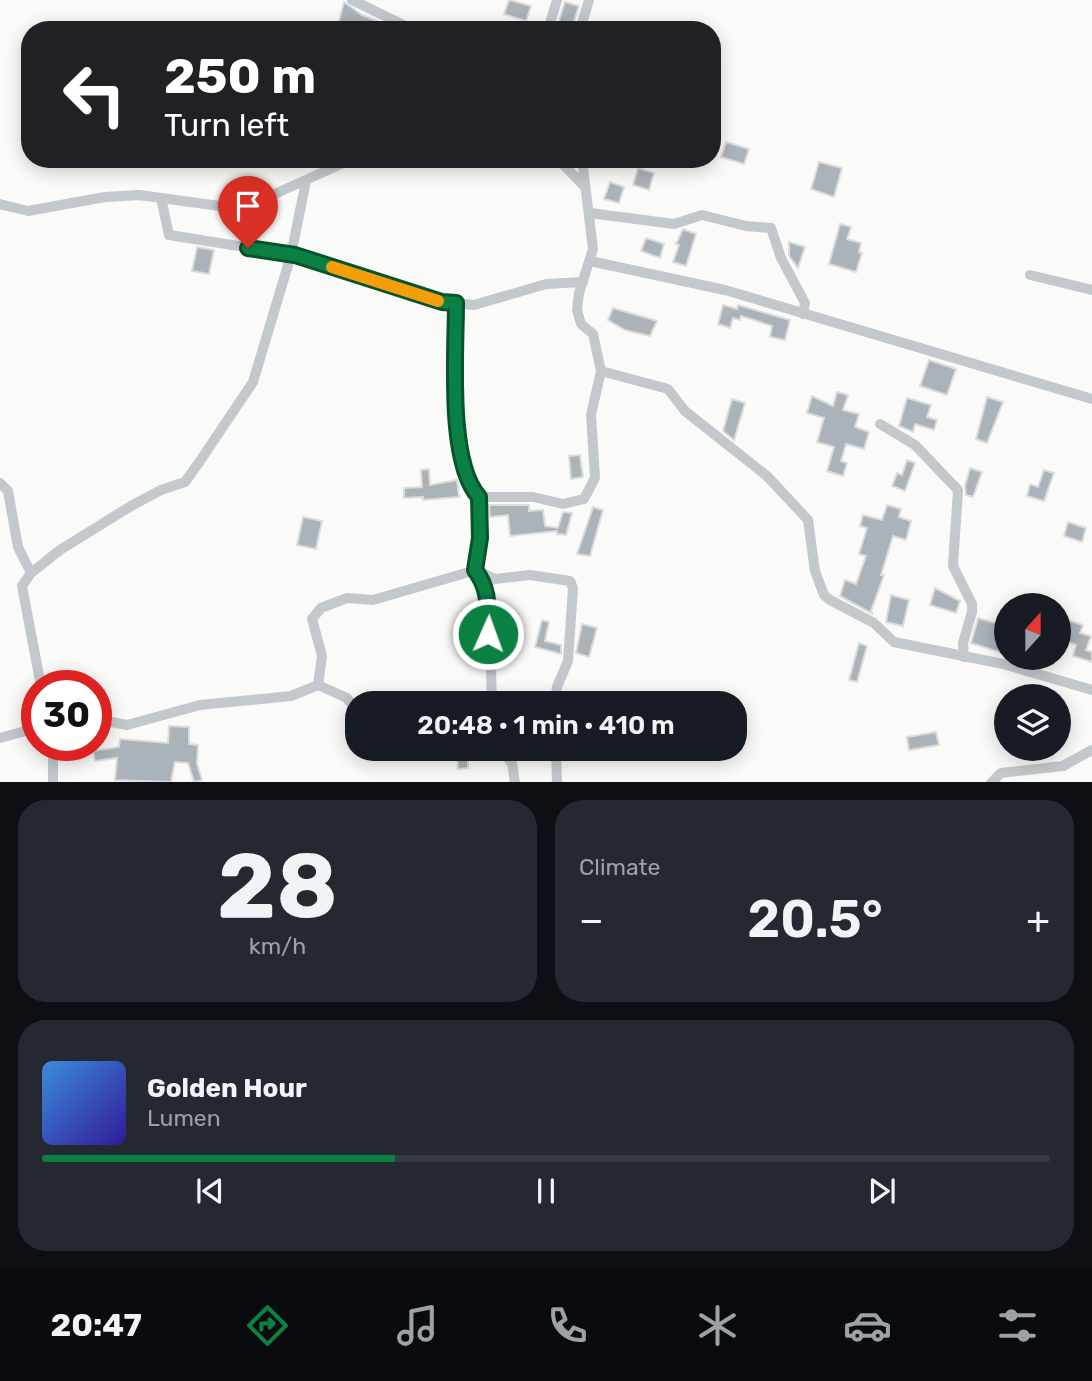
<!DOCTYPE html>
<meta charset="utf-8">
<style>
body{margin:0;font-family:Rubik,sans-serif;background:#242831;color:#f1f3f6;height:100vh;display:flex;flex-direction:column;font-size:26px;white-space:nowrap}
*{box-sizing:border-box;margin:0}
p{font-size:23px;color:#9ea1a6}
.icon{flex:none;width:38px;height:38px;fill:none;stroke:currentColor;stroke-width:2;stroke-linecap:round;stroke-linejoin:round}
.map{position:relative;height:782px;overflow:hidden}
.details{display:flex;flex-direction:column;gap:18px;padding:18px;background:#0d0f14;flex:1}
.details>*{flex:none}
.hud{position:absolute;left:21px;top:21px;width:700px;height:147px;border-radius:28px;box-shadow:0 4px 18px #0003;background:#202124;color:#fff;overflow:hidden}
.needle{width:46px;rotate:21deg}
.controls{position:absolute;left:994px;top:593px;display:grid;gap:14px}
.controls a{display:grid;place-items:center;width:77px;height:77px;border-radius:50%;background:#171b24;box-shadow:0 4px 18px #0003;font-size:35px}
.speed{position:absolute;left:21px;top:670px;display:flex;gap:14px;font-size:35px;font-weight:700;text-align:center}
.speed>*{display:grid;place-content:center;width:91px;height:91px;border-radius:50%;background:#171b24;box-shadow:0 4px 18px #0003;line-height:1}
.speed .limit{border:10px solid #d22;background:#fff;color:#111}
.pin{position:absolute;display:grid;place-items:center;width:60px;height:60px;color:#fff;margin:-72px -30px;border-radius:50% 50% 50% 0;rotate:-45deg;box-shadow:0 0 7px #0007}
.pin .icon{rotate:45deg}
.me{position:absolute;width:77px;margin:-38px;rotate:2deg;stroke-linejoin:round;filter:drop-shadow(0 0 5px #0008)}
.turn{display:flex;align-items:center;gap:24px;height:147px;padding:0 28px;font-size:32px}
.turn .icon{width:91px;height:91px;stroke-width:2.5}
.turn b{display:block;font-size:49px;line-height:60px}
.big{font-size:52px;font-weight:600;line-height:1.1}
.details .card{flex:1;display:flex;flex-direction:column;justify-content:center;gap:10px;min-width:0;padding:0 24px;border-radius:28px;background:#242831}
.details .dial{align-items:center;gap:0}
.dial b{font-size:91px;line-height:1}
.song{display:flex;align-items:center;gap:21px}
.cover{width:84px;height:84px;border-radius:10px;background:linear-gradient(135deg,hsl(210 70% 55%),hsl(250 70% 35%))}
.played{height:7px;border-radius:4px;background:linear-gradient(90deg,#0b8043 35%,#363941 35%)}
.keys{display:flex;justify-content:space-around;direction:ltr}
.heat{display:flex;justify-content:space-between;align-items:center;font-size:38px;direction:ltr}
.details .tiles{flex:1;display:grid;gap:18px;grid-template-columns:1fr 1fr}
.card:last-child{grid-column:span 2}
.trip{position:absolute;left:345px;top:691px;width:402px;height:70px;border-radius:28px;background:#171b24;box-shadow:0 4px 18px #0003;font-weight:600;line-height:70px;text-align:center}
.dock{display:flex;height:112px;justify-content:space-around;align-items:center;background:#090b0e;color:#9ea1a6}
.dock .icon{width:49px;height:49px}
.dock .active{color:#0b8043}
.dock b{font-size:32px;color:#f1f3f6}
.map>svg:first-child{display:block}
.building{fill:#aab3b9;stroke:#dcdcda;stroke-width:2}
.lines{fill:none;stroke-linecap:round;stroke-linejoin:round}
.street{stroke:#c3c8cc;stroke-width:10}
.route-casing{stroke:#07532c;stroke-width:18}
.route{stroke:#0b8043;stroke-width:12}
.slow{stroke:#f59e0b;stroke-width:12}
</style>
<div class="map">
<svg width="1092" height="783" viewBox="0 0 1092 783">
<rect width="100%" height="100%" fill="#fafaf8"/>
<g class="building">
<path d="M509,0L531,6L526,21L504,14Z"/>
<path d="M344,2L362,15L382,23L381,30H355L338,25Z"/>
<path d="M565,2L579,6L571,30H556Z"/>
<path d="M726,142L749,149L744,164L721,157Z"/>
<path d="M819,162L842,168L834,197L811,189Z"/>
<path d="M638,168L654,173L649,190L633,185Z"/>
<path d="M610,182L624,187L619,203L604,199Z"/>
<path d="M840,224L851,227L847,239L861,243L859,252L862,253L856,272L829,264Z"/>
<path d="M683,229L696,234L686,266L673,262L679,245L676,244Z"/>
<path d="M646,238L664,244L660,258L641,251Z"/>
<path d="M789,242L805,247L798,268L789,256Z"/>
<path d="M197,247L214,250L209,274L192,271Z"/>
<path d="M723,305L737,309L738,305L790,320L785,340L770,337L772,326L741,316L740,320L733,318L730,328L718,324Z"/>
<path d="M613,308L657,321L650,336L625,330L608,320Z"/>
<path d="M929,360L956,369L947,395L920,386Z"/>
<path d="M837,392L848,395L843,410L859,414L855,427L869,432L864,449L846,444L841,461L847,463L843,476L827,471L834,447L817,442L824,418L807,413L812,396L833,406Z"/>
<path d="M987,397L1003,402L987,443L976,439Z"/>
<path d="M907,398L931,405L927,417L937,420L934,430L915,424L913,432L899,426Z"/>
<path d="M732,399L745,403L734,440L723,431Z"/>
<path d="M580,455L583,477L571,479L569,456Z"/>
<path d="M907,460L915,463L905,491L892,486L897,473L902,475Z"/>
<path d="M970,468L982,472L973,497L966,495L965,486Z"/>
<path d="M429,469L430,485L457,480L459,497L423,500V497L404,498V488L422,487L421,470Z"/>
<path d="M1044,470L1054,473L1044,501L1027,496L1030,484L1038,487Z"/>
<path d="M489,505H529V511L543,510L545,526L558,528L563,512L572,513L566,535L557,534V531L510,536L508,515L490,517Z"/>
<path d="M887,505L901,509L899,517L911,521L906,540L893,536L881,575H884L871,611L873,614L840,596L845,580L856,584L866,556L859,554L867,528L860,526L863,515L882,520Z"/>
<path d="M593,507L603,510L590,556L577,554Z"/>
<path d="M303,517L322,521L316,549L297,545Z"/>
<path d="M1068,522L1086,528L1082,542L1064,536Z"/>
<path d="M935,588L960,601L956,613L930,605Z"/>
<path d="M891,595L909,600L903,626L886,622Z"/>
<path d="M978,618L1006,626L1002,653L971,643Z"/>
<path d="M542,620L549,622L545,641L561,645V654L535,647Z"/>
<path d="M1068,620L1083,625L1080,633L1091,636L1086,650L1092,652V662L1073,656L1076,645L1061,640Z"/>
<path d="M582,624L597,628L589,657L576,653Z"/>
<path d="M859,643L867,646L857,682L849,680Z"/>
<path d="M169,726L189,727V744L198,745L197,764L202,780L194,782L188,763L175,762L171,782L115,780L117,758L95,761L93,751L119,747L120,739L168,743Z"/>
<path d="M936,732L939,745L909,750L907,737Z"/>
<path d="M477,749L478,756L468,757V768L458,769L457,750Z"/>
</g>
<g class="lines">
<g class="street">
<path d="M352,0L414,30"/>
<path d="M548,30L557,0"/>
<path d="M580,30L589,0"/>
<path d="M558,159L585,187"/>
<path d="M161,198L169,235L295,255L442,302L474,305L546,284L583,282"/>
<path d="M0,204L28,211L105,197L139,195L227,207L257,202L352,159"/>
<path d="M590,213L674,224L702,215L746,226L771,228L781,258L805,303L803,314"/>
<path d="M590,261L725,290L1092,399"/>
<path d="M1030,275L1092,290"/>
<path d="M601,371L668,389L685,411L767,476L808,520L815,571L824,595L830,600L874,623L894,642L1003,664L1092,690"/>
<path d="M880,424L915,445L958,490L953,566L972,604V612L963,643L964,657"/>
<path d="M0,483L8,491L18,547L31,573"/>
<path d="M479,497H533L563,504L584,499L595,478L591,415L601,371L593,334L581,324L577,310L579,293L593,249L582,159"/>
<path d="M476,570L495,579L530,575L570,581L573,588L568,661L557,687L555,704"/>
<path d="M477,572L489,598L492,704"/>
<path d="M318,685L347,698L357,712"/>
<path d="M41,686L22,586L31,573L60,550L131,506L161,490L185,482L200,461L253,382L291,255L306,181"/>
<path d="M96,719L127,725L200,705L291,696L318,685L322,656L312,619L321,608L347,598L373,600L476,570C479,548 485,522 480,500C476,488 464,480 462,467C451,419 456,353 456,303"/>
<path d="M0,738L37,728"/>
<path d="M53,746V783"/>
<path d="M500,749L512,763L515,783"/>
<path d="M556,749L557,783"/>
<path d="M991,783L1001,773L1063,766L1092,750"/>
</g>
</g>
<g class="lines">
<g class="route-casing">
<path id="route" d="M248,248L295,255L442,302L456,303C456,352 447,462 479,497L480,538L475,570C491,591 487,610 488,634"/>
</g>
<use href="#route" class="route"/>
<path class="slow" d="M332,267L438,301"/>
</g>
</svg>
<div class="controls">
<a><svg class="needle" viewBox="-14 -14 28 28"><path d="M0-13l5 13h-10z" fill="#e53935"/><path d="M0 13l5-13h-10z" fill="#9ea1a6"/></svg></a>
<a><svg class="icon" aria-label="layers" viewBox="0 0 24 24"><path d="M12 4l9 5-9 5-9-5zM3 14l9 5 9-5"/></svg></a>
</div>
<div class="speed"><div class="limit">30</div></div>
<div class="pin" style="left:248px;top:248px;background:#d93025"><svg class="icon" aria-label="arrive" viewBox="0 0 24 24"><path d="M6 21V4h12l-3 4 3 4H6"/></svg></div>
<svg class="me" style="left:488px;top:634px" viewBox="-20 -20 40 40"><circle r="17" fill="#0b8043" stroke="#fff" stroke-width="3"/><path d="M0-11L8 9 0 5-8 9z" fill="#fff"/></svg>
<div class="trip">20:48 · 1 min · 410 m</div>
<div class="hud">
<div class="turn"><svg class="icon" aria-label="left" viewBox="0 0 24 24"><path d="M17 20v-9H6M10 6l-5 5 5 5"/></svg><div><b>250 m</b>Turn left</div></div>
</div>
</div>
<section class="details">
<div class="tiles">
<div class="card dial"><b>28</b><p>km/h</p></div>
<div class="card"><p>Climate</p>
<div class="heat"><a>−</a><b class="big">20.5°</b><a>+</a></div>
</div>
<div class="card">
<div class="song"><i class="cover"></i><div><b>Golden Hour</b><p>Lumen</p></div></div>
<div class="played"></div>
<div class="keys"><svg class="icon" aria-label="previous" viewBox="0 0 24 24"><path d="M18 5L8 12l10 7zM5 5v14"/></svg><svg class="icon" aria-label="pause" viewBox="0 0 24 24"><path d="M8 5v14M16 5v14"/></svg><svg class="icon" aria-label="next" viewBox="0 0 24 24"><path d="M6 5l10 7-10 7zM19 5v14"/></svg></div>
</div>
</div>
</section>
<nav class="dock">
<b>20:47</b>
<svg class="icon active" aria-label="directions" viewBox="0 0 24 24"><path d="M12 3l9 9-9 9-9-9zM9 14v-3h6M13 9l2 2-2 2"/></svg>
<svg class="icon" aria-label="music" viewBox="0 0 24 24"><path d="M9 18V5l10-2v13"/><circle cx="6" cy="18" r="3"/><circle cx="16" cy="16" r="3"/></svg>
<svg class="icon" aria-label="phone" viewBox="0 0 24 24"><path d="M5 4h4l2 5-3 2q2 4 5 5l2-3 5 2v4C11 20 4 13 5 4z"/></svg>
<svg class="icon" aria-label="climate" viewBox="0 0 24 24"><path d="M12 3v18M4 7l16 10M4 17L20 7"/></svg>
<svg class="icon" aria-label="car" viewBox="0 0 24 24"><path d="M5 17H2v-5l4-1 3-4h7l3 4 3 1v5h-3M9 17h6M6 11h13"/><circle cx="7" cy="17" r="2"/><circle cx="17" cy="17" r="2"/></svg>
<svg class="icon" aria-label="filters" viewBox="0 0 24 24"><path d="M4 7h16M4 17h16"/><circle cx="9" cy="7" r="2"/><circle cx="15" cy="17" r="2"/></svg>
</nav>
